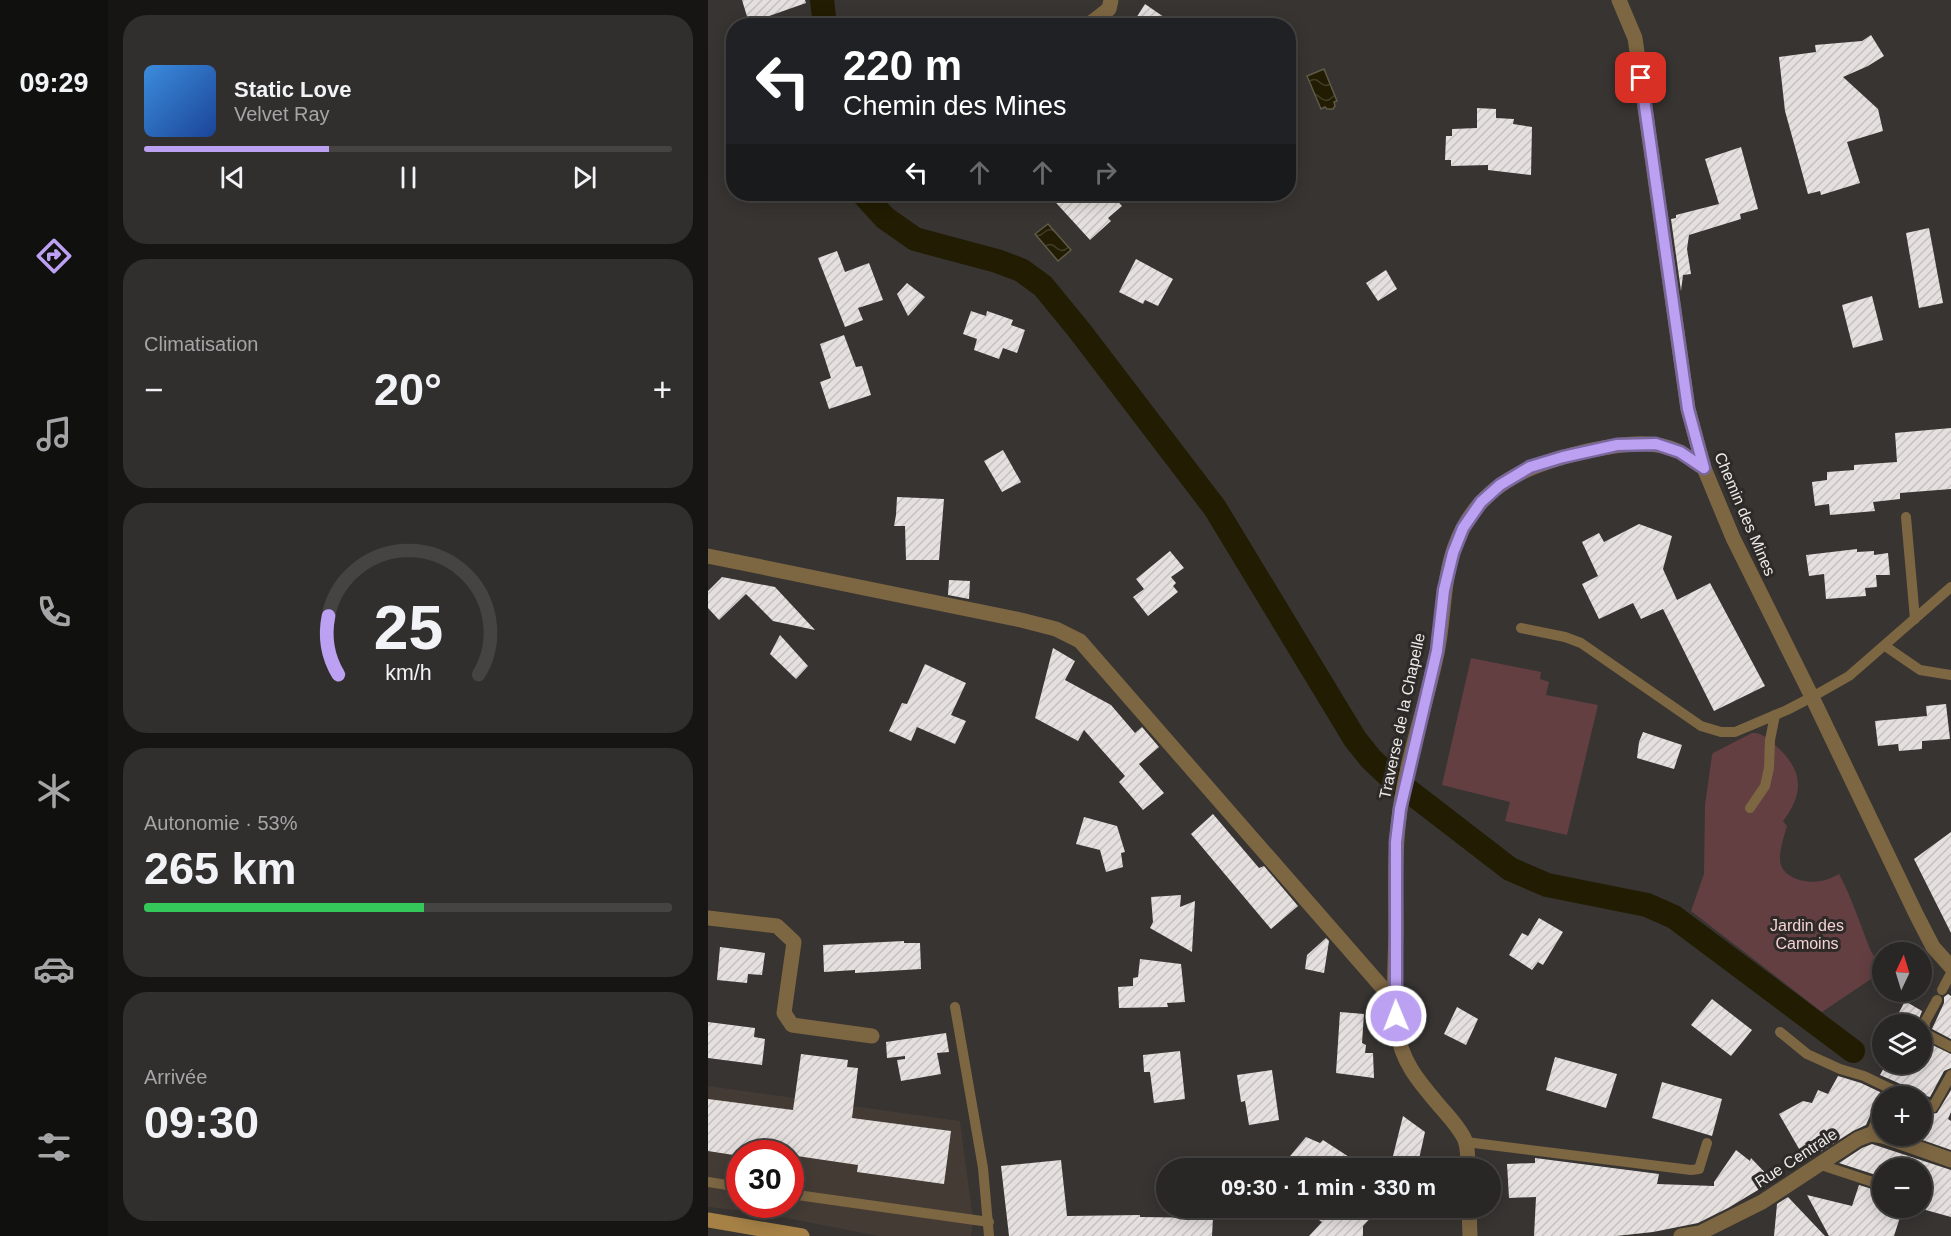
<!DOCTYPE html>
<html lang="fr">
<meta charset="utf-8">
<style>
body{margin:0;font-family:Arial,sans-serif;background:#312f2d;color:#f1f3f6;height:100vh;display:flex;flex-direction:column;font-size:22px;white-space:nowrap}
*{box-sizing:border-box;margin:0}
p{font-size:20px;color:#a5a5a7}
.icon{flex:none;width:33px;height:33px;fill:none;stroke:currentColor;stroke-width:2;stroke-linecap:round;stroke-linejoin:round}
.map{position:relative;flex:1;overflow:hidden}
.details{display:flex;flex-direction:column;gap:15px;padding:15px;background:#171514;width:600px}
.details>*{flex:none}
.guide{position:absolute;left:18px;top:18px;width:570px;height:183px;border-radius:24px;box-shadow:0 3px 15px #0003,0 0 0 2px #454442;background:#202124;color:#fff;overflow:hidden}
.needle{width:39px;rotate:4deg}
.buttons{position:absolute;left:1164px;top:942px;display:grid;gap:12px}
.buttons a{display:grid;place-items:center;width:60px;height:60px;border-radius:50%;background:#292725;box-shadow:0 3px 15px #0003,0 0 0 2px #454442;font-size:30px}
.speed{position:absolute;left:18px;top:1140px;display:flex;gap:12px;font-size:30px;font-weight:700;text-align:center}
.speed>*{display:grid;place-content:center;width:78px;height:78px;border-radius:50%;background:#292725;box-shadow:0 3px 15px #0003,0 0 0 2px #454442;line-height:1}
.speed .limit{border:9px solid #d22;background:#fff;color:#111}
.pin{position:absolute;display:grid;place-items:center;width:51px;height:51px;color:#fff;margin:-26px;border-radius:12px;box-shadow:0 3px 9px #0006}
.me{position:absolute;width:66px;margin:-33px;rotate:359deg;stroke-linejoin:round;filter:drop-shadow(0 0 4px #0008)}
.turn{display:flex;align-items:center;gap:21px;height:126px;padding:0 18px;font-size:27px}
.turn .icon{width:78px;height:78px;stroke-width:2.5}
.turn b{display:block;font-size:42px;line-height:51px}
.lanes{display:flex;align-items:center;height:57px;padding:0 18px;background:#0003;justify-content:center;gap:30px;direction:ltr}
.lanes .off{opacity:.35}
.big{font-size:45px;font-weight:700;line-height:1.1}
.details .widget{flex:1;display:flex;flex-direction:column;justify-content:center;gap:9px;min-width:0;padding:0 21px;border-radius:24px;background:#312f2d}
.details .dial{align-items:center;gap:0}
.dial svg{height:156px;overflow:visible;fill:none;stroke:#454442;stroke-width:7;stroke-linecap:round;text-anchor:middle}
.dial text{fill:#f1f3f6;stroke:none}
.song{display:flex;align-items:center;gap:18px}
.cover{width:72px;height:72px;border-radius:9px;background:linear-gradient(135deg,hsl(210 70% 55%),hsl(220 70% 35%))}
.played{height:6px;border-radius:3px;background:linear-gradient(90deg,#bca0f2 35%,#454442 35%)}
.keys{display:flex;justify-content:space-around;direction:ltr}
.heat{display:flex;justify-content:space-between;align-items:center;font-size:33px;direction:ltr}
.charge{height:9px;border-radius:4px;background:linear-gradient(90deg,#34c759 53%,#454442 0)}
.trip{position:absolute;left:448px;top:1158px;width:345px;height:60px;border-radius:30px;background:#292725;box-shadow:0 3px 15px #0003,0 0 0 2px #454442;font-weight:700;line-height:60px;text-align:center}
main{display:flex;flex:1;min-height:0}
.tab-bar{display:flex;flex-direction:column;width:108px;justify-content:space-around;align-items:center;background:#10100f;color:#a5a5a7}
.tab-bar .icon{width:42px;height:42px}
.tab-bar .selected{color:#bca0f2}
.tab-bar b{font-size:27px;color:#f1f3f6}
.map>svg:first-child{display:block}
.built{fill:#443b35;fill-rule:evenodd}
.green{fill:#643f42}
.water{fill:url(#water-waves);stroke:#5e5a47;stroke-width:1.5}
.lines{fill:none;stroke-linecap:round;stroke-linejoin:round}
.canal{stroke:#211c02;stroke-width:24}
.building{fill:url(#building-hatch)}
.lane{stroke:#7d6642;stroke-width:10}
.street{stroke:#7d6642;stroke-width:15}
.secondary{stroke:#a58146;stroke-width:15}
.route-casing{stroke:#7a689d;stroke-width:15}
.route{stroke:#bca0f2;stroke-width:10}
.labels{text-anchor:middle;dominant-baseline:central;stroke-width:6;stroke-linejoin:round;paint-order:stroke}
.street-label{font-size:16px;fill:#edebe9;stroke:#2d2a27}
.park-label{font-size:16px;fill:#f5d1d4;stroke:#2d2a27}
</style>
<main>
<nav class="tab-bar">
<b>09:29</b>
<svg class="icon selected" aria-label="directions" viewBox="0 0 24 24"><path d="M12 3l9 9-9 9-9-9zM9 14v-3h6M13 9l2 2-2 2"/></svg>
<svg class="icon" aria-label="music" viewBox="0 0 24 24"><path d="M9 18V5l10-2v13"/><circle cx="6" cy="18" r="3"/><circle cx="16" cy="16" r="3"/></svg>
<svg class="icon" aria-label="phone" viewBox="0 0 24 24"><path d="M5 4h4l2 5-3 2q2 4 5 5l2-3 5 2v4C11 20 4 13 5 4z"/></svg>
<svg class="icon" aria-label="climate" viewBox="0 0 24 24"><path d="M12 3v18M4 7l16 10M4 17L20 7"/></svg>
<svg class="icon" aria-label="car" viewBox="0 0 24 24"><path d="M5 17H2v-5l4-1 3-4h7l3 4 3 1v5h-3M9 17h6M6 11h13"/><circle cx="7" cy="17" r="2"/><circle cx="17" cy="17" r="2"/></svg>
<svg class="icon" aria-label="filters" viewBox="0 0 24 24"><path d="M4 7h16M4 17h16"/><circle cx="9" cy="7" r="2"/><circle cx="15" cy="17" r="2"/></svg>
</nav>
<section class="details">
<div class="widget">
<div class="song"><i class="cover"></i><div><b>Static Love</b><p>Velvet Ray</p></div></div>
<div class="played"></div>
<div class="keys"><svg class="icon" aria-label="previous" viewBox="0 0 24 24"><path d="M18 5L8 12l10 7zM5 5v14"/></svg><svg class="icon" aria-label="pause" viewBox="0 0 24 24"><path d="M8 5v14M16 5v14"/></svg><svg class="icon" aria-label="next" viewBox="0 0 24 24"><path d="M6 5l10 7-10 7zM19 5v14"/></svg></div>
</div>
<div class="widget"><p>Climatisation</p>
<div class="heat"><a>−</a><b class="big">20°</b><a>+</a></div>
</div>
<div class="widget dial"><svg viewBox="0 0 100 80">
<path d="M14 69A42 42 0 1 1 86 69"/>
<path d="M14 69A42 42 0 0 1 9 39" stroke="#bca0f2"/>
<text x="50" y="56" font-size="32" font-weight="700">25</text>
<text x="50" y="72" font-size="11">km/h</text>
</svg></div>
<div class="widget"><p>Autonomie · 53%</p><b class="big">265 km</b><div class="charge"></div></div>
<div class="widget"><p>Arrivée</p><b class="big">09:30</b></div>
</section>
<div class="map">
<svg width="1243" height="1236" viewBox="0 0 1243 1236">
<defs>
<pattern id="water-waves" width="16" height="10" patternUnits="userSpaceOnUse" patternTransform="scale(1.5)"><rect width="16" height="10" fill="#211c02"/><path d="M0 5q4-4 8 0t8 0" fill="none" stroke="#423d27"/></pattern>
<pattern id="building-hatch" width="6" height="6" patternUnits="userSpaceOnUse" patternTransform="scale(1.5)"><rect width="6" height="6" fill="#e5e0de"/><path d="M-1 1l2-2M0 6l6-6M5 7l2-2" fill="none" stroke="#c5c1c0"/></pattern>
</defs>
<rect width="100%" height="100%" fill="#373431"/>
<path class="built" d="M0,1086L252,1121L265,1220L263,1236H171L47,1212L0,1207ZM32,1154H82V1204H32Z"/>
<g class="green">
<path d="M763,658L833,672L832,679L841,682L838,695L890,705L859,835L797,821L802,802L734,785Z"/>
<path d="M1044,733C1055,732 1061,740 1068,746C1095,770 1097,792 1075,821L1079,826C1076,836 1072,848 1072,859C1072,878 1098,884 1113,881C1119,880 1125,877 1131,874C1144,898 1152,924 1162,949C1166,958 1174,965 1174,974L1170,977L1169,975L1114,1012L983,911L996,874L997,805L1004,755L1005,753Z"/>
</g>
<g class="water">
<path d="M616,69L629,101L626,102L627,106L625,109H619L617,107L613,109L599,76Z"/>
<path d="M340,224L363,250L350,261L327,234Z"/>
</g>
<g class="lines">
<g class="canal">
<path d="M114,0L117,26"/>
<path d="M155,194L177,218L207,239L289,261L313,270L335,286L371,330L507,508L647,739L663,759L680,775L802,869L839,885L939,905L966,917L1145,1051"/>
</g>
</g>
<g class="building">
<path d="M34,0H97L98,3L41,23Z"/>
<path d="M437,4L469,26H423Z"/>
<path d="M1163,35L1176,56L1160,66L1135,77L1170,109L1175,131L1139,142L1152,183L1113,195L1112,191L1100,194L1077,111L1071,57L1108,52L1107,45L1154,41Z"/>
<path d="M769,108L788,109V118L806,119L805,124L824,127L823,175L780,170V165L743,166V160H737L738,136H744V129L769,128Z"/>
<path d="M1033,147L1050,209L1032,214L1033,219L981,235L979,249L983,274L975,275L973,291L963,219L968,218V215L1011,204L997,159Z"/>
<path d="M340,194H403L414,206L400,218L403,221L382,240Z"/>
<path d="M1221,228L1235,303L1211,308L1198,233Z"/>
<path d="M129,251L137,272L161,263L175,300L150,308L155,320L137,327L110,258Z"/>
<path d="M428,259L465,279L450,306L437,300L435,304L411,292Z"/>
<path d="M678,270L689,289L670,301L658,283Z"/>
<path d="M199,283L217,297L200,316L189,294Z"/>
<path d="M1164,296L1175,340L1145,348L1134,305Z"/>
<path d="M263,311L278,316L279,311L305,320L303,325L317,330L309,353L295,348L291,359L266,350L269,339L255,334Z"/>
<path d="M136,335L148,367L154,366L163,395L121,409L112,382L123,378L112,344Z"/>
<path d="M1243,428V489L1192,493V499L1165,502L1167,511L1122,515L1121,504L1107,506L1104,482L1119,480V472L1146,470V465L1189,462L1187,433Z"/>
<path d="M295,450L313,482L294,492L276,461Z"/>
<path d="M189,497L236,499L231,560H198L197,526H186L188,515Z"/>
<path d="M931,524L964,536L955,569L969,600L1002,583L1057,686L1006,711L955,609L933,619L925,603L891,619L874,584L890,576L874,542L891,533L896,542Z"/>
<path d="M1149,549V552L1166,551V555L1180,553L1182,575H1168L1169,587L1157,588L1158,596L1118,599L1116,574L1101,576L1098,555Z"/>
<path d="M462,551L476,568L463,577L468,583L465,586L470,592L440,616L425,597L436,589L428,579Z"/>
<path d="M14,577L67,587L107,630L65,621L38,594L11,620L0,608V591Z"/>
<path d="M241,580L262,581L261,599L240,595Z"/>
<path d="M72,635L100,666L88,679L62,654Z"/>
<path d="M345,648L367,661L357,680L403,705L427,733L434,727L451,747L431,764L456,793L435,810L411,782L417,776L376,730L370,741L327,718Z"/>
<path d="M217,664L258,683L243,715L258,721L247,744L209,727L203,741L181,731L194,703L199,704Z"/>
<path d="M1238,704L1242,739L1214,741V749L1191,751L1190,744L1170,746L1167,721L1219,716L1218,706Z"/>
<path d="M935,732L974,745L966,769L929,758L931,742Z"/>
<path d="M505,814L551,868L556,866L590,906L563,929L483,834Z"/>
<path d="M376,817L409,826L417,852L413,853L415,867L398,872L392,850L368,844Z"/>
<path d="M1243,832V933L1206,859Z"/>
<path d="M473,895L472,907L487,901L484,952L442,928L445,922L443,897Z"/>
<path d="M831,918L855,932L835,965L830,962L824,970L801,955L814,933L820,936Z"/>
<path d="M618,938L621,941L616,973L597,969L599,955Z"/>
<path d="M196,941V943H212L213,969L147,973V970L116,972L115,945Z"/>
<path d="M12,947L57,953L54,975L40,974L39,983L9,980Z"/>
<path d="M432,959L473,964L477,1002L459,1003L460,1007L411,1008L410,987L425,986V978L430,977Z"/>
<path d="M1240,994L1243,996V1039L1224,1029L1236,1003V997Z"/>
<path d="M1004,999L1044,1030L1023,1056L983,1025Z"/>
<path d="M1197,1001L1214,1011L1209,1024H1185Z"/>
<path d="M749,1007L770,1019L758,1045L736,1034Z"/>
<path d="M632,1012L656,1014L654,1043L658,1045L657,1053H665L666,1078L628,1073Z"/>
<path d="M0,1022L47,1028L46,1037L57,1039L54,1065L0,1058Z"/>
<path d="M238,1033L241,1052L229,1053L233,1074L193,1081L189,1060L197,1059V1056L179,1058L178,1042Z"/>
<path d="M1214,1040L1243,1054V1068L1236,1071L1222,1097L1214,1095L1208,1096L1204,1089L1172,1075L1178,1064H1214Z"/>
<path d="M472,1051L477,1099L446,1103L442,1072H436L435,1055Z"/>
<path d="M93,1054L140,1060L139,1067L150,1068L144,1118L243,1131L236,1184L149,1172L150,1165L82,1155V1154L42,1150V1154H32V1156L0,1151V1099L85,1110Z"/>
<path d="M847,1057L909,1074L898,1108L838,1090Z"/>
<path d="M564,1070L571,1120L541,1125L537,1101L533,1102L529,1075Z"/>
<path d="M1130,1076L1153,1083L1172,1092L1173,1100L1167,1104L1158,1125L1145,1131L1098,1161L1071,1114L1095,1101L1104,1103L1110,1090L1120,1094Z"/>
<path d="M954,1082L1014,1099L1004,1136L944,1118Z"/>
<path d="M1243,1090V1112L1240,1119L1243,1121V1150L1203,1136H1214V1110L1222,1114L1229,1113Z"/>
<path d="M695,1116L717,1132L709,1168H682Z"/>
<path d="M598,1137L612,1143L615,1140L658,1168H572Z"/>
<path d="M1164,1144L1243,1170V1217L1214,1209V1168H1174V1177L1131,1163L1154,1148Z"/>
<path d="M1028,1150L1042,1161L1043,1158L1065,1181L1020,1208L990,1223L945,1232L908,1236H826L828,1197L801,1198L799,1164L827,1163V1158L951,1174L949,1184L1006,1186V1182Z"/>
<path d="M353,1160L359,1216L432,1215V1217L505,1218L504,1236H301L293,1166Z"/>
<path d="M1151,1185L1174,1192V1208H1195L1186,1236H1121L1099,1195L1144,1206Z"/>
<path d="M1080,1197L1117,1236H1066L1069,1204Z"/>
<path d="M621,1208H672L655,1226V1236H601L614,1222L611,1220Z"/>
</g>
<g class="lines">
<g class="lane">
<path d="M1198,517L1207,619"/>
<path d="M813,628L857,637L873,643L993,726L1013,732H1027L1079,710L1104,697L1141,676L1243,587"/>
<path d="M1177,646L1212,670L1243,675"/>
<path d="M1042,808L1057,786L1061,768L1062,740L1067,715"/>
<path d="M1234,990L1243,973"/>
<path d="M1229,1000L1217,1022L1216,1033L1243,1047"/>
<path d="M247,1007L275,1168L281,1236"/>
<path d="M1072,1032L1099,1054L1132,1069L1156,1076L1183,1089"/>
<path d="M1179,1096L1183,1089L1201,1096"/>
<path d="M1214,1102L1225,1107L1243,1075"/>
<path d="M1163,1134L1174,1107"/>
<path d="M758,1142L983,1170L991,1169L999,1143"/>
<path d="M1113,1165L1174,1185"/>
<path d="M0,1182L32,1187"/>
<path d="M82,1194L281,1222"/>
</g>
<g class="street">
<path d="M911,0L927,38L980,409L996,468L1025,538L1104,697L1208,914L1225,947L1243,967"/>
<path d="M379,26L401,9L403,0"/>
<path d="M0,556L313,620L348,629L372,641L687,1002"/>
<path d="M0,918L69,926L86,942L76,1013L84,1025L164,1036"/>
<path d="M760,1168C760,1160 760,1148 757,1140C752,1129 743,1119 735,1110C713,1084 693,1063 689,1029C685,998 687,965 688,934C688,893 686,851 692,810C699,757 718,706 729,653C738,611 733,569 755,528C781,479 828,463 879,451C909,445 943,438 972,452C980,457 988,463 996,468"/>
<path d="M761,1208L762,1236"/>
<path d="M973,1236L992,1233L1054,1202L1150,1139L1163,1134L1175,1136L1243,1160"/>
</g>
<path class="secondary" d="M0,1220L94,1236"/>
</g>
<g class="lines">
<g class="route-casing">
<path id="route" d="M688,1016V842L692,809L729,651L736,590L745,553L755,528L773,502L792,485L822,467L855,457L909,445L948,444L972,452L996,468L980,409L933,78"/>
</g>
<use href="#route" class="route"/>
</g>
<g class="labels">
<g class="street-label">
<text transform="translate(1037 514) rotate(67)">Chemin des Mines</text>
<text transform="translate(694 716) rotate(-78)">Traverse de la Chapelle</text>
<text transform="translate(1088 1158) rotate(-33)">Rue Centrale</text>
</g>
<g class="park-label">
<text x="1099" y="925">Jardin des<tspan x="1099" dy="18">Camoins</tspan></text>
</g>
</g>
</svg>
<div class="buttons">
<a><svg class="needle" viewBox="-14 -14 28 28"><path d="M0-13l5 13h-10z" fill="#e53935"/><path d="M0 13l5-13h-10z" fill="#a5a5a7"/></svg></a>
<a><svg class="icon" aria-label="layers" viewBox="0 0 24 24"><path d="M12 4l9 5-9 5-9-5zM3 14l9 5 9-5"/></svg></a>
<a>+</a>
<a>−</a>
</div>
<div class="speed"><div class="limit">30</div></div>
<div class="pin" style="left:933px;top:78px;background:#d93025"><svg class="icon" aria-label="arrive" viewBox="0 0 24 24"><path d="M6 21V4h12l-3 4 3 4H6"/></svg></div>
<svg class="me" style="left:688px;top:1016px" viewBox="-20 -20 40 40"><circle r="17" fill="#bca0f2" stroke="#fff" stroke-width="3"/><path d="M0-11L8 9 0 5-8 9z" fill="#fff"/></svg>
<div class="trip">09:30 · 1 min · 330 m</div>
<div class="guide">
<div class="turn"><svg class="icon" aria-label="left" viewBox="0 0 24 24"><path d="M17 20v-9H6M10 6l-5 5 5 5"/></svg><div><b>220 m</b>Chemin des Mines</div></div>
<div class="lanes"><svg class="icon" aria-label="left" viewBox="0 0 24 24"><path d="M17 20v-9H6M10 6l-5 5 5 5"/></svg><svg class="icon off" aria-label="ahead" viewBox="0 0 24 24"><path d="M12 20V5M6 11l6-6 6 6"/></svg><svg class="icon off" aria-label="ahead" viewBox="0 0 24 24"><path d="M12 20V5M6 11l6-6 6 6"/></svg><svg class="icon off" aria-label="right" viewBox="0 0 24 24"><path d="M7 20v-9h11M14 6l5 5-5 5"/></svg></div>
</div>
</div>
</main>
